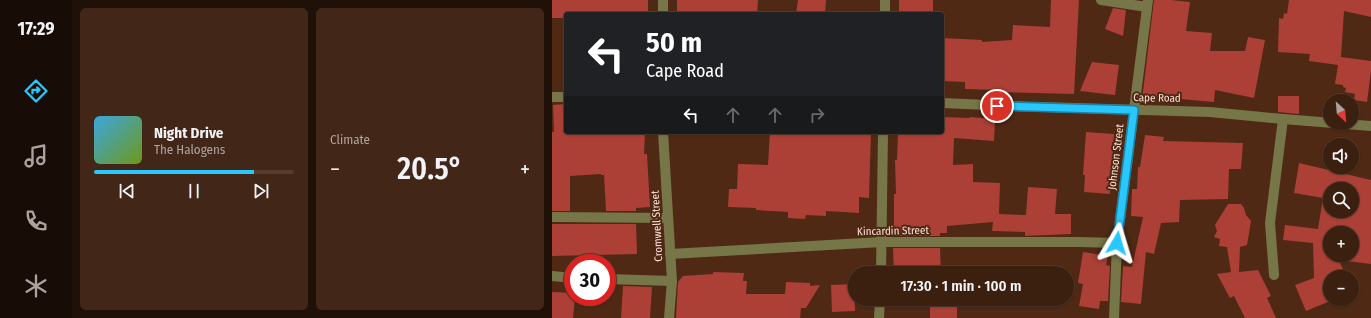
<!DOCTYPE html>
<meta charset="utf-8">
<style>
body{margin:0;font-family:"Fira Sans Condensed",sans-serif;background:#422718;color:#f1f3f6;height:100vh;display:flex;flex-direction:column;font-size:15px;white-space:nowrap}
*{box-sizing:border-box;margin:0}
p{font-size:13px;color:#aca29e}
.icon{flex:none;width:22px;height:22px;fill:none;stroke:currentColor;stroke-width:2;stroke-linecap:round;stroke-linejoin:round}
.map{position:relative;flex:1;overflow:hidden}
.drawer{display:flex;flex-direction:column;gap:8px;padding:8px;background:#201108;width:480px}
.drawer>*{flex:none}
.guide{position:absolute;left:12px;top:12px;width:380px;height:122px;border-radius:4px;box-shadow:0 1px 3px #0004,0 0 0 1px #543d2f;background:#202124;color:#fff;overflow:hidden}
.needle{width:26px;rotate:154deg}
.tools{position:absolute;left:771px;top:94px;display:grid;gap:8px}
.tools a{display:grid;place-items:center;width:36px;height:36px;border-radius:50%;background:#3b1f0f;box-shadow:0 1px 3px #0004,0 0 0 1px #543d2f;font-size:20px}
.speed{position:absolute;left:12px;top:254px;display:flex;gap:8px;font-size:20px;font-weight:700;text-align:center}
.speed>*{display:grid;place-content:center;width:52px;height:52px;border-radius:50%;background:#3b1f0f;box-shadow:0 1px 3px #0004,0 0 0 1px #543d2f;line-height:1}
.speed .limit{border:6px solid #d22;background:#fff;color:#111}
.pin{position:absolute;display:grid;place-items:center;width:34px;height:34px;color:#fff;margin:-17px;border:2px solid #fff;border-radius:50%;box-shadow:0 1px 4px #0007}
.me{position:absolute;width:44px;margin:-22px;rotate:7deg;stroke-linejoin:round;filter:drop-shadow(0 0 3px #0008)}
.turn{display:flex;align-items:center;gap:14px;height:84px;padding:0 16px;font-size:18px}
.turn .icon{width:52px;height:52px;stroke-width:2.5}
.turn b{display:block;font-size:28px;line-height:34px}
.lanes{display:flex;align-items:center;height:38px;padding:0 16px;background:#0003;justify-content:center;gap:20px;direction:ltr}
.lanes .off{opacity:.35}
.big{font-size:30px;font-weight:600;line-height:1.1}
.drawer .tile{flex:1;display:flex;flex-direction:column;justify-content:center;gap:6px;min-width:0;padding:0 14px;border-radius:6px;background:#422718}
.song{display:flex;align-items:center;gap:12px}
.cover{width:48px;height:48px;border-radius:6px;background:linear-gradient(135deg,hsl(200 70% 55%),hsl(80 70% 35%))}
.played{height:4px;border-radius:2px;background:linear-gradient(90deg,#28c8ff 80%,#543d2f 80%)}
.keys{display:flex;justify-content:space-around;direction:ltr}
.heat{display:flex;justify-content:space-between;align-items:center;font-size:22px;direction:ltr}
.drawer .tiles{flex:1;display:grid;gap:8px;grid-template-columns:repeat(2,1fr)}
.trip{position:absolute;left:296px;top:266px;width:226px;height:40px;border-radius:20px;background:#3b1f0f;box-shadow:0 1px 3px #0004,0 0 0 1px #543d2f;font-weight:600;line-height:40px;text-align:center}
main{display:flex;flex:1;min-height:0}
.menu{display:flex;flex-direction:column;width:72px;justify-content:space-around;align-items:center;background:#180c06;color:#aca29e}
.menu .icon{width:28px;height:28px}
.menu .selected{color:#28c8ff}
.menu b{font-size:18px;color:#f1f3f6}
.map>svg:first-child{display:block}
.building{fill:#ac3f36;fill-rule:evenodd}
.lines{fill:none;stroke-linecap:round;stroke-linejoin:round}
.minor{stroke:#777648;stroke-width:10}
.route-casing{stroke:#1a82a6;stroke-width:10}
.route{stroke:#28c8ff;stroke-width:7}
.labels{text-anchor:middle;dominant-baseline:central;stroke-width:4;stroke-linejoin:round;paint-order:stroke}
.street-label{font-size:11px;fill:#fae0d4;stroke:#4f2914}
</style>
<main>
<nav class="menu">
<b>17:29</b>
<svg class="icon selected" aria-label="directions" viewBox="0 0 24 24"><path d="M12 3l9 9-9 9-9-9zM9 14v-3h6M13 9l2 2-2 2"/></svg>
<svg class="icon" aria-label="music" viewBox="0 0 24 24"><path d="M9 18V5l10-2v13"/><circle cx="6" cy="18" r="3"/><circle cx="16" cy="16" r="3"/></svg>
<svg class="icon" aria-label="phone" viewBox="0 0 24 24"><path d="M5 4h4l2 5-3 2q2 4 5 5l2-3 5 2v4C11 20 4 13 5 4z"/></svg>
<svg class="icon" aria-label="climate" viewBox="0 0 24 24"><path d="M12 3v18M4 7l16 10M4 17L20 7"/></svg>
</nav>
<section class="drawer">
<div class="tiles">
<div class="tile">
<div class="song"><i class="cover"></i><div><b>Night Drive</b><p>The Halogens</p></div></div>
<div class="played"></div>
<div class="keys"><svg class="icon" aria-label="previous" viewBox="0 0 24 24"><path d="M18 5L8 12l10 7zM5 5v14"/></svg><svg class="icon" aria-label="pause" viewBox="0 0 24 24"><path d="M8 5v14M16 5v14"/></svg><svg class="icon" aria-label="next" viewBox="0 0 24 24"><path d="M6 5l10 7-10 7zM19 5v14"/></svg></div>
</div>
<div class="tile"><p>Climate</p>
<div class="heat"><a>−</a><b class="big">20.5°</b><a>+</a></div>
</div>
</div>
</section>
<div class="map">
<svg width="819" height="318" viewBox="0 0 819 318">
<rect width="100%" height="100%" fill="#4f2914"/>
<g class="building">
<path d="M0,0H96V14H14V18H0Z"/>
<path d="M125,0H206L205,14H125Z"/>
<path d="M246,0H274L273,14H244Z"/>
<rect x="347" y="0" width="34" height="14"/>
<path d="M499,0H527L522,94L448,92V90L413,89V82L390,81V38L430,40V42L460,40L461,25L498,27Z"/>
<path d="M602,0H619L638,2L634,31L660,33L658,51H693L696,37L713,40L702,98L663,90L662,102L628,99V102L590,100Z"/>
<path d="M737,0H819V17L792,11L789,57L819,61V71L815,102L802,100L803,94L793,92L794,88L791,87V85L783,84L786,65L757,61L758,54L726,52L727,18L731,19L732,13L735,14Z"/>
<path d="M561,8L574,10L571,36L553,29Z"/>
<path d="M540,62L567,65L563,95L528,91Z"/>
<path d="M726,96H747V114L726,112Z"/>
<path d="M14,104V132H93L92,154H95L98,207L84,208V211H54L52,175H49V174L18,176V211H0V132H2L1,105Z"/>
<path d="M390,117L418,118V117L443,119L442,141L402,138L401,165L421,164V182L448,183L447,214L474,215L476,187L505,189L503,214H519V234L473,236V232L440,231L441,222L395,226V233H388V236H341L340,225H342V194H344L343,160H345L346,132H390Z"/>
<path d="M218,132H319L317,198L307,197V213L274,211V216L254,215L253,219L236,218V212L204,210V208L176,207L177,189H185L186,164L216,165Z"/>
<path d="M534,132L562,134L558,194L532,192L533,175H531Z"/>
<path d="M593,135L612,137L611,141L691,143L689,169H677L676,199L628,200L627,222L609,223L602,254L594,252L589,304L569,302L571,266L580,267L591,217L579,216L580,189H585L586,167H588Z"/>
<path d="M747,163L819,180V264L787,260L794,277H778V299H783L754,311L743,285L762,278L761,243L731,240L733,225L766,229L771,198L742,193ZM778,189H800V211H778ZM778,233H800V255H778Z"/>
<path d="M676,204H689L692,208L694,215L699,221L695,245L688,247L687,272L706,270L719,296L715,298L724,318H693L682,296L678,298L665,274L679,272L675,247L667,246L668,239L662,237L665,231L663,225Z"/>
<path d="M0,224H84L85,254L0,256Z"/>
<path d="M341,248H388L389,273H342Z"/>
<path d="M531,252L556,256L554,265L558,266L556,301H548L547,309L527,306L531,284L526,283Z"/>
<path d="M161,272L192,273L191,281H195L194,294H233L234,282L258,283V286L268,285L254,308H249L248,318H124L126,282L131,276L161,274Z"/>
<path d="M302,284L303,311L280,312L279,285Z"/>
<path d="M71,286L100,287L98,318H69Z"/>
<path d="M0,292L21,293V297H23L21,318H0Z"/>
<rect x="378" y="304" width="27" height="14"/>
</g>
<g class="lines">
<g class="minor">
<path d="M549,0L595,7"/>
<path d="M111,14V0"/>
<path d="M333,14V0"/>
<path d="M0,97H14"/>
<path d="M390,103L459,106L658,112L731,119L819,126"/>
<path d="M111,132L120,281L117,318"/>
<path d="M0,217L116,218"/>
<path d="M118,254L330,242H527L565,243"/>
<path d="M329,273L331,132"/>
<path d="M722,275L718,223L731,119"/>
<path d="M0,276L21,278"/>
<path d="M55,279L120,281"/>
<path d="M327,318L328,299"/>
<path d="M562,318L565,243L596,0"/>
</g>
</g>
<g class="lines">
<g class="route-casing">
<path id="route" d="M445,106L582,110L565,243"/>
</g>
<use href="#route" class="route"/>
</g>
<g class="labels">
<g class="street-label">
<text transform="translate(605 98) rotate(1)">Cape Road</text>
<text transform="translate(564 157) rotate(-83)">Johnson Street</text>
<text transform="translate(105 226) rotate(-93)">Cromwell Street</text>
<text transform="translate(341 231) rotate(-1)">Kincardin Street</text>
</g>
</g>
</svg>
<div class="tools">
<a><svg class="needle" viewBox="-14 -14 28 28"><path d="M0-13l5 13h-10z" fill="#e53935"/><path d="M0 13l5-13h-10z" fill="#aca29e"/></svg></a>
<a><svg class="icon" aria-label="sound" viewBox="0 0 24 24"><path d="M4 9h4l5-4v14l-5-4H4zM17 9q2 3 0 6"/></svg></a>
<a><svg class="icon" aria-label="search" viewBox="0 0 24 24"><circle cx="10" cy="10" r="6"/><path d="M15 15l6 6"/></svg></a>
<a>+</a>
<a>−</a>
</div>
<div class="speed"><div class="limit">30</div></div>
<div class="pin" style="left:445px;top:106px;background:#d93025"><svg class="icon" aria-label="arrive" viewBox="0 0 24 24"><path d="M6 21V4h12l-3 4 3 4H6"/></svg></div>
<svg class="me" style="left:565px;top:243px" viewBox="-20 -20 40 40"><path d="M0-17L14 15 0 8-14 15z" fill="#28c8ff" stroke="#fff" stroke-width="4"/></svg>
<div class="trip">17:30 · 1 min · 100 m</div>
<div class="guide">
<div class="turn"><svg class="icon" aria-label="left" viewBox="0 0 24 24"><path d="M17 20v-9H6M10 6l-5 5 5 5"/></svg><div><b>50 m</b>Cape Road</div></div>
<div class="lanes"><svg class="icon" aria-label="left" viewBox="0 0 24 24"><path d="M17 20v-9H6M10 6l-5 5 5 5"/></svg><svg class="icon off" aria-label="ahead" viewBox="0 0 24 24"><path d="M12 20V5M6 11l6-6 6 6"/></svg><svg class="icon off" aria-label="ahead" viewBox="0 0 24 24"><path d="M12 20V5M6 11l6-6 6 6"/></svg><svg class="icon off" aria-label="right" viewBox="0 0 24 24"><path d="M7 20v-9h11M14 6l5 5-5 5"/></svg></div>
</div>
</div>
</main>
